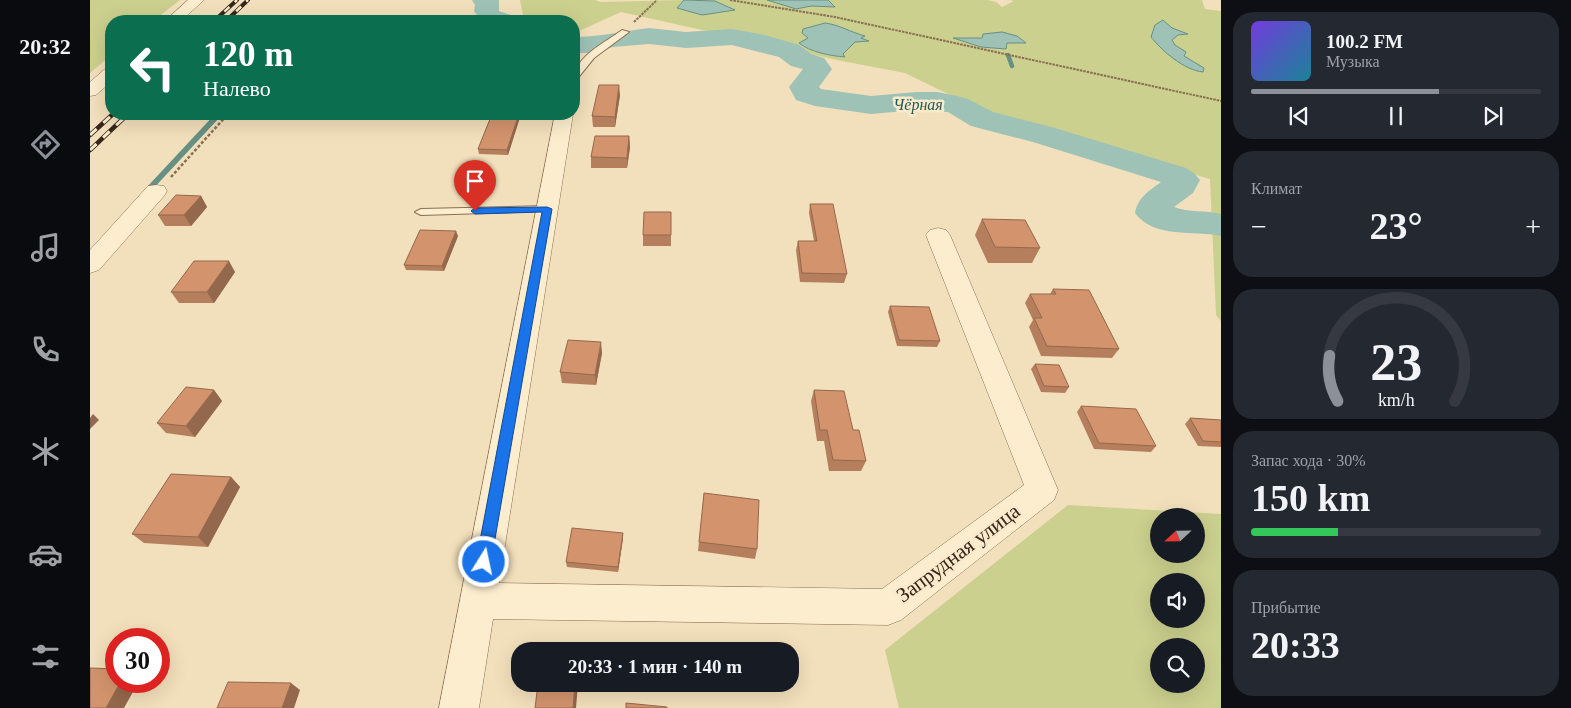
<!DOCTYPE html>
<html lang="ru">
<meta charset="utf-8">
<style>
body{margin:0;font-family:Georgia,serif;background:#242831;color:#f1f3f6;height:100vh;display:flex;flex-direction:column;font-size:19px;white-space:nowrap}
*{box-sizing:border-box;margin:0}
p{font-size:16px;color:#9ea1a6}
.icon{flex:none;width:28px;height:28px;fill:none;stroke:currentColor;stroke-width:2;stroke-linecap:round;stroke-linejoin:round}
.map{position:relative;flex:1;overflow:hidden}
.sheet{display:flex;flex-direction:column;gap:12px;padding:12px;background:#0d0f14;width:350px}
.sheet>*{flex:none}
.top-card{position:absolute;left:15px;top:15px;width:475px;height:105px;border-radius:20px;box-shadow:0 5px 20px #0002;background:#0b6e4f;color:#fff;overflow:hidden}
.needle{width:32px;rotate:248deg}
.buttons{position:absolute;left:1060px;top:508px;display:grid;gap:10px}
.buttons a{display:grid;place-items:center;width:55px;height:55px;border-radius:50%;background:#171b24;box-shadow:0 5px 20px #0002;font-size:25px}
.speed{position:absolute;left:15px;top:628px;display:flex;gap:10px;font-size:25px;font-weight:700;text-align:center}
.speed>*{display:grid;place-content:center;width:65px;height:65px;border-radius:50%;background:#171b24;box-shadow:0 5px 20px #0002;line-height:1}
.speed .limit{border:8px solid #d22;background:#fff;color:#111}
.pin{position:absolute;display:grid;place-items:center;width:42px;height:42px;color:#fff;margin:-51px -21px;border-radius:50% 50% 50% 0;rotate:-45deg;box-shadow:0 0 5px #0007}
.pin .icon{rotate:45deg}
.me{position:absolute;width:55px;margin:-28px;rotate:10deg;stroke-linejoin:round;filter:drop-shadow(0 0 4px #0008)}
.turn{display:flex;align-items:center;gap:18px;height:105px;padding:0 15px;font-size:22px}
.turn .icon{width:65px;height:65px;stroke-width:2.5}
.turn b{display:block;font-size:35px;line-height:42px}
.big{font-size:38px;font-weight:700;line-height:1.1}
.sheet .tile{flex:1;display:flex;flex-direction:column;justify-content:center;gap:8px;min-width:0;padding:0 18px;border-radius:20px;background:#242831}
.sheet .dial{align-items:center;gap:0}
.dial svg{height:130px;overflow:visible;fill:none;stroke:#363941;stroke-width:7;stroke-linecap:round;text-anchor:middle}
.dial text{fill:#f1f3f6;stroke:none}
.song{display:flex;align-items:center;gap:15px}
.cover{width:60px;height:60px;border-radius:8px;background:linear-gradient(135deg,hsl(260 70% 55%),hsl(190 70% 35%))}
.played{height:5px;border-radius:2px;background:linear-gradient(90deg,#8c9099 65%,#363941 65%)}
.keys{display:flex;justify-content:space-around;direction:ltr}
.heat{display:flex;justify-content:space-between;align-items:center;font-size:28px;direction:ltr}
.charge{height:8px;border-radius:4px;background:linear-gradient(90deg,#34c759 30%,#363941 0)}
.trip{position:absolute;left:421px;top:642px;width:288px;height:50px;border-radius:20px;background:#171b24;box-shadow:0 5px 20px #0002;font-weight:700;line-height:50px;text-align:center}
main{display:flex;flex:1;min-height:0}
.menu{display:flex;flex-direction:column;width:90px;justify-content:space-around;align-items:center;background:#090b0e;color:#9ea1a6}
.menu .icon{width:35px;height:35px}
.menu .selected{color:#8c9099}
.menu b{font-size:22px;color:#f1f3f6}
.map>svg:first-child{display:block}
.green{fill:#cbd08e;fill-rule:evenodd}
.water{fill:#9fc2b6;stroke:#669084}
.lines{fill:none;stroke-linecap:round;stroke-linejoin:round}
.stream-far1{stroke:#669084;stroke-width:4.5}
.stream{stroke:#669084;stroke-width:5.5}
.river{fill:#9fc2b6;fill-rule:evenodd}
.service-casing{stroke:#8a6e53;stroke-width:2}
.minor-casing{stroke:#8a6e53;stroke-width:1}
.tertiary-casing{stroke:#8a6e53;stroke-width:1}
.path-far1{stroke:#8a6e53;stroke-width:2;stroke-dasharray:2.5 1;stroke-linecap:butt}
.path{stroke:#8a6e53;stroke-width:2.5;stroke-dasharray:3 2;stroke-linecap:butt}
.service{fill:#fcedce;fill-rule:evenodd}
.minor{fill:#fcedce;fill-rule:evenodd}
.tertiary{fill:#fcedce;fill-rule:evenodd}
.rail-far1-casing{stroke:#37271a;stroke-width:4}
.rail-casing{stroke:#37271a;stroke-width:4.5}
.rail-far1{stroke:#f8eacb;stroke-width:2.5;stroke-dasharray:7;stroke-linecap:butt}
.rail{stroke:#f8eacb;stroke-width:3;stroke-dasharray:9;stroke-linecap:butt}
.wall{fill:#b57f5e}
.shaded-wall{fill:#94684c}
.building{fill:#d3946d;stroke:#94684c}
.route{fill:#1a73e8;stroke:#114b97}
.labels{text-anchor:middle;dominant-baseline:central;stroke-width:5;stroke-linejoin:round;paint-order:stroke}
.far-water-label{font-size:16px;font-style:italic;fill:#275954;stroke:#f8eacb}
.near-street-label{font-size:21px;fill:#37271a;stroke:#f8eacb}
</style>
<main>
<nav class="menu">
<b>20:32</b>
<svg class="icon selected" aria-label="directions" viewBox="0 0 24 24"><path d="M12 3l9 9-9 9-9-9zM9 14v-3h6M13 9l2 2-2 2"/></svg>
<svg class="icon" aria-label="music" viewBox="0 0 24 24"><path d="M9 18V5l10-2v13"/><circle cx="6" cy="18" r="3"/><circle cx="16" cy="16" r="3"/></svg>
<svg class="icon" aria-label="phone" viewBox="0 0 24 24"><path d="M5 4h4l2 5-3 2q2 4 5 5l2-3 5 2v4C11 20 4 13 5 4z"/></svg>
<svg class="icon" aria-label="climate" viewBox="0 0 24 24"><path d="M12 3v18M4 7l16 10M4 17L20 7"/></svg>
<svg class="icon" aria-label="car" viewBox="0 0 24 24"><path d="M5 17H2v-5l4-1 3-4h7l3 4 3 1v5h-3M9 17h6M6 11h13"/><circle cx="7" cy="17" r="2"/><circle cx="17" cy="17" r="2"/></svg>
<svg class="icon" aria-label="filters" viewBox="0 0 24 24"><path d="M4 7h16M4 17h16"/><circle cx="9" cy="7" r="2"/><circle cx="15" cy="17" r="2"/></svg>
</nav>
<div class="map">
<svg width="1131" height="708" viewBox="0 0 1131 708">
<rect width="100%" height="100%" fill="#f2dfbb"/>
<g class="green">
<path d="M0,0H90L63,21H21V55L0,73Z"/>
<path d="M430,0H505L510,2L594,0L588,8L625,1L609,0H677L706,9L721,6H744L738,0H898L906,2L912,7L924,1L920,0H1112L1115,9L1131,11V321L1126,315L1120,179L903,116L815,73L747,60L531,12L489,31L484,30V21L434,20ZM1073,20L1082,28L1097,34L1088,35L1082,40L1085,45L1096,52L1093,56L1065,25ZM735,23C749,26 760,32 773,36L770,38L777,41L764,42L753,54C740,55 720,53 709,44L718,38L713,29ZM865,38H893L935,43H917L915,49L891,47Z"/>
<path d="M978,505L1131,514V708H809L795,650ZM1069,516H1106V554H1069ZM1069,581H1106V619H1069ZM1069,646H1106V684H1069Z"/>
</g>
<g class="water">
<path d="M594,0L625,1L645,10L612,15L587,8Z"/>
<path d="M677,0H738L745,7L721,6L706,9Z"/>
<path d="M1073,20L1082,28L1098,34L1088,35L1082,40L1085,45L1096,52L1094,56L1114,68L1113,72C1094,70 1072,51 1061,37L1065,25Z"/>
<path d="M735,23C750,25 760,32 775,36L771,38L779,41L765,42L753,54L755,57C742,56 719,52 709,43L718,38L712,33L713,29Z"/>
<path d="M912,32L927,36L936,43H917L916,49L891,47L863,38H892L893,34Z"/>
</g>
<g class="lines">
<path class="stream-far1" d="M918,55L922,66"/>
<path class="stream" d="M59,189L129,114"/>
<g class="river">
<path d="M382,0H409V11L424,16L428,21H391L384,11L385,5Z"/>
<path d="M559,28L596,32L642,29L675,35L709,45L721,54L734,58L742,69L729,87L731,89L781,96L826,92H847L867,96L878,99L903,112L965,128L1096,168L1104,173L1110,180L1103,193L1084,207C1099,213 1115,210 1131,214V236C1104,230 1064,239 1045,213C1048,197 1059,191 1071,182L943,142L881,126L858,112L826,110L781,114L725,106L706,100L699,87L713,69L701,66L689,57L642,45L596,48L559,44L523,47L505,53H484V37C509,37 534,31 559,28Z"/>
</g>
<g class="service-casing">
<g id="service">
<path d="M532,30L539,32L504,58L487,79H484C484,57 516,42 532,30Z"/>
<path d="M457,206L461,207V211L331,215L325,212L331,209Z"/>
</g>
</g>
<g class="minor-casing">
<g id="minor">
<path d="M465,114H483L409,583L792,589L934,485L836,235L840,230L848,228L856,230L860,235L968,490L964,500L811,620L798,625L403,619L389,708H349Z"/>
<path d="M66,185L74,186L77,191L74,196L9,270L0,273V250L58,186Z"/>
</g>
</g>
<g class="tertiary-casing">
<g id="tertiary">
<path d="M98,0H114L91,21H75Z"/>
<path d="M21,68V82L6,95L0,96V82L15,69Z"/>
</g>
</g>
<g class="path-far1">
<path d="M640,0L745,17L1131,101"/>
<path d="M544,22L567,0"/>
</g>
<path class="path" d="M81,177L138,114"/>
<use href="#service" class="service"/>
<use href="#minor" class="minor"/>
<use href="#tertiary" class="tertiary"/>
<g class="rail-far1-casing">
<g id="rail-far1">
<path d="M124,21L147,0"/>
<path d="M136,21L158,0"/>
</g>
</g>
<g class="rail-casing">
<g id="rail">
<path d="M0,135L23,114"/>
<path d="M0,150L38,114"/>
</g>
</g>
<use href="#rail-far1" class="rail-far1"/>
<use href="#rail" class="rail"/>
</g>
<g class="wall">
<path d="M530,95L525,127H503L502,116Z"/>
<path d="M402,114H431L418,155L389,154L388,149Z"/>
<path d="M539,136L540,147L537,168H501V157Z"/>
<path d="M111,196L117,207L101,226H75L68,215Z"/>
<path d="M720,204L757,274L754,283L710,282L706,250L708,241H724L719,213Z"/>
<path d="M892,219L950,248L942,263H898L885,235Z"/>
<rect x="553" y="235" width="28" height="11"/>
<path d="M368,236L354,271L316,270L314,265Z"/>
<path d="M145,272L124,303H89L81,292Z"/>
<path d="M963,289L1029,349L1022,358L951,356L939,327L943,320L935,303L940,294H960Z"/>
<path d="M800,306L850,341L847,347L807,346L798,312Z"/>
<path d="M512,353L506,385L472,383L470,372Z"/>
<path d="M945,364L979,387L975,393L951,392L941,369Z"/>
<path d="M124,390L132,401L105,437L76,433L67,423Z"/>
<path d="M724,390L763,430L776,461L771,471H739L734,441H727L721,401Z"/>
<path d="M991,406L1066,446L1061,452L1004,449L987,412Z"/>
<path d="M1100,418L1131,420V447L1108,446L1095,424Z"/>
<path d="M141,477L150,487L118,547L54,543L42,534Z"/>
<path d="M614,493L667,549L665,559L608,551Z"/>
<path d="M533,533V538L528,572L477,567L476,562Z"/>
</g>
<g class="shaded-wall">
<path d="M529,85L530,95L525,127V117Z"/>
<path d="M429,114H431L418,155L417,150Z"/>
<path d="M539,136L540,147L537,168V158Z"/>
<path d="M111,196L117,207L101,226L94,215Z"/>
<path d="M366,231L368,236L354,271L352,266Z"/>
<path d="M139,261L145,272L124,303L117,292Z"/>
<path d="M511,342L512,353L506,385L505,375Z"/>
<path d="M124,390L132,401L105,437L96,426Z"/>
<path d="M3,414L9,420L0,429V418Z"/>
<path d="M141,477L150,487L118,547L108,537Z"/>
<path d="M533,533V538L528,572V567Z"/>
<path d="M31,681H49L34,708H16Z"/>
<path d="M201,683L210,690L204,708H192Z"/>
<path d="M485,684H488L486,708H483Z"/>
</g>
<g class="building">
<path d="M509,85H529L525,117L502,116Z"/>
<path d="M402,114H429L417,150L388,149Z"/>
<path d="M505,136H539L537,158L501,157Z"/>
<path d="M86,195L111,196L94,215H68Z"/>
<path d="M720,204H743L757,274L712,273L708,241H727Z"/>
<path d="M554,212H581V235H553Z"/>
<path d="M892,219L935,220L950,248L905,247Z"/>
<path d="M330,230L366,231L352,266L314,265Z"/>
<path d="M104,261H139L117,292H81Z"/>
<path d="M963,289L999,290L1029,349L957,346L944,318H952L940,294H966Z"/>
<path d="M800,306L839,307L850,341L809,340Z"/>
<path d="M478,340L511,342L505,375L470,372Z"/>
<path d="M945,364L969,365L979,387L954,386Z"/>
<path d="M96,387L124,390L96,426L67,423Z"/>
<path d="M724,390L754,391L763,430H769L776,461L743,460L737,430H730Z"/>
<path d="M991,406L1046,409L1066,446L1009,443Z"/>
<path d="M1100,418L1131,420V442L1113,441Z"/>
<path d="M81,474L141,477L108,537L42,534Z"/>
<path d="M614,493L669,500L667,549L609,542Z"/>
<path d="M482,528L533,533L528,567L476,562Z"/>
<rect x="452" y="647" width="36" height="4"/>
<path d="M0,668L26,669V681H31L16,708H0Z"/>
<path d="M138,682L201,683L192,708H127Z"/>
<path d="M448,684H485L483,708H445Z"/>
<path d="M536,703L577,707V708H536Z"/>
</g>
<path class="route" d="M457,207L462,209L401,562L399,567L394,569L388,567L386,562L452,212L385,214L381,211L385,208Z"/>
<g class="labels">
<g class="far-water-label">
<text x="828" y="104">Чёрная</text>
</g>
<g class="near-street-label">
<text transform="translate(868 553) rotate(-37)">Запрудная улица</text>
</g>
</g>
</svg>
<div class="buttons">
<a><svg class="needle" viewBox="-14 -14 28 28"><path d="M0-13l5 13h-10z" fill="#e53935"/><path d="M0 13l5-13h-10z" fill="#9ea1a6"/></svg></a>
<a><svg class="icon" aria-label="sound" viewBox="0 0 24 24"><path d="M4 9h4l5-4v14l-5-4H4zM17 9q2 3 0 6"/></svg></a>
<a><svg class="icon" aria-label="search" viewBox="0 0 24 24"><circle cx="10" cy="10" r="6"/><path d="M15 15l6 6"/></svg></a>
</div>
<div class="speed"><div class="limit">30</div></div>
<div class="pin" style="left:385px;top:211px;background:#d93025"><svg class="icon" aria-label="arrive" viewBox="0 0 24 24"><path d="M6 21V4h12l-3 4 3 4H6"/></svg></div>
<svg class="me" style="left:394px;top:562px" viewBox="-20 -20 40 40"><circle r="17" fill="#1a73e8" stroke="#fff" stroke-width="3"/><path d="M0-11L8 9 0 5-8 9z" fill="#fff"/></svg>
<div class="trip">20:33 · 1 мин · 140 m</div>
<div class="top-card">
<div class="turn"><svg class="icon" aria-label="left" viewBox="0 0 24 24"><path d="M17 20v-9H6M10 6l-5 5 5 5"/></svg><div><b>120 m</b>Налево</div></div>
</div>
</div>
<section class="sheet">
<div class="tile">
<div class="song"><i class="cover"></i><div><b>100.2 FM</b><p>Музыка</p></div></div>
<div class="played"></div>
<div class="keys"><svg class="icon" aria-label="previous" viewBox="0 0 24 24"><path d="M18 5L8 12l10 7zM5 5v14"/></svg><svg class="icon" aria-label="pause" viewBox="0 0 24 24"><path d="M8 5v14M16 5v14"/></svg><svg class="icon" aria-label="next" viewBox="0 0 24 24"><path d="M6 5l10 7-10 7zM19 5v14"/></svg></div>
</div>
<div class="tile"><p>Климат</p>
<div class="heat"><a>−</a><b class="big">23°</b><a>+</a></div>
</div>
<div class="tile dial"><svg viewBox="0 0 100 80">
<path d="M14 69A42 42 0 1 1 86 69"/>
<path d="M14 69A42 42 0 0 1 9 41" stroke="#8c9099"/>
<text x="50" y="56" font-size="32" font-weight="700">23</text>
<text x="50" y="72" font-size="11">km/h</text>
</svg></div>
<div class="tile"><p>Запас хода · 30%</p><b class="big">150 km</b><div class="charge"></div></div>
<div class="tile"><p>Прибытие</p><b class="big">20:33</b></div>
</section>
</main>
